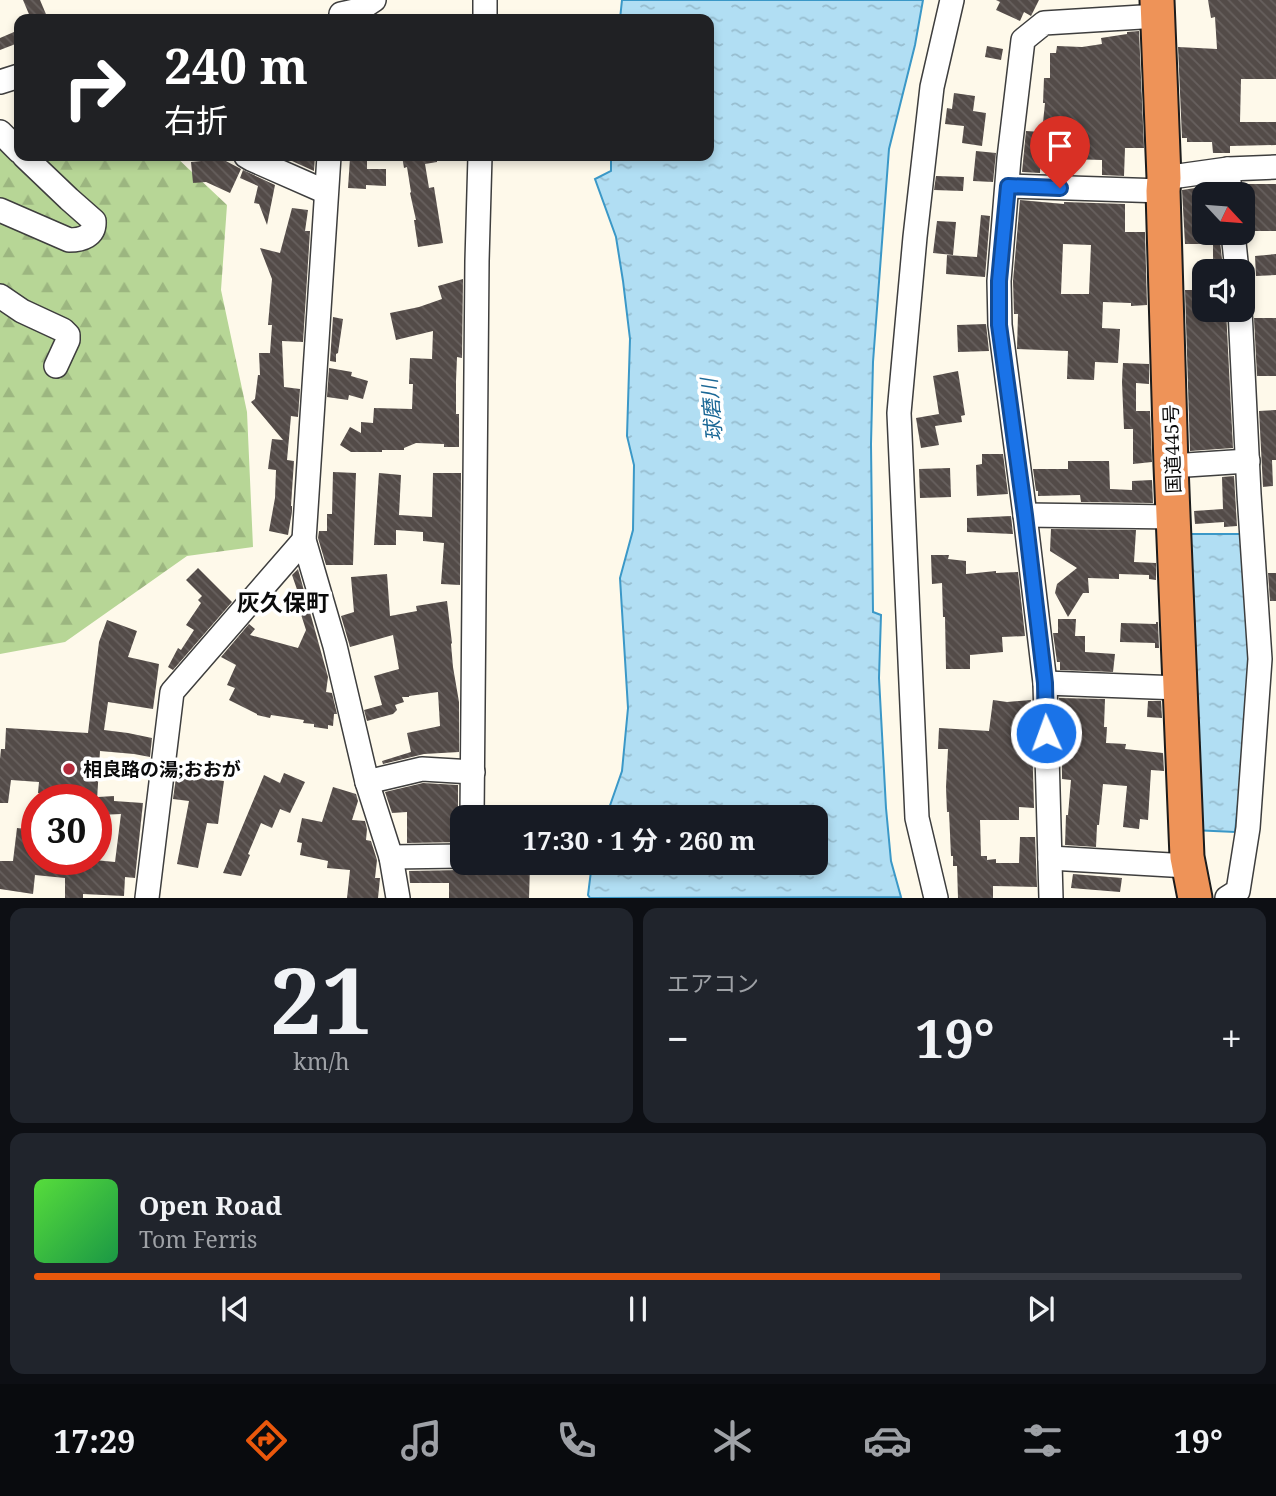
<!DOCTYPE html>
<html lang="ja">
<meta charset="utf-8">
<style>
body{margin:0;font-family:"Noto Serif","Noto Sans JP",serif;background:#20242c;color:#f1f3f6;height:100vh;display:flex;flex-direction:column;font-size:26px;white-space:nowrap}
*{box-sizing:border-box;margin:0}
p{font-size:23px;color:#9ea1a6}
.icon{flex:none;width:38px;height:38px;fill:none;stroke:currentColor;stroke-width:2;stroke-linecap:round;stroke-linejoin:round}
.map{position:relative;height:898px;overflow:hidden}
.sheet{display:flex;flex-direction:column;gap:10px;padding:10px;background:#0d0f14;flex:1}
.sheet>*{flex:none}
.top-card{position:absolute;left:14px;top:14px;width:700px;height:147px;border-radius:14px;box-shadow:0 4px 10px #0003;background:#202124;color:#fff;overflow:hidden}
.needle{width:46px;rotate:116deg}
.tools{position:absolute;left:1192px;top:182px;display:grid;gap:14px}
.tools a{display:grid;place-items:center;width:63px;height:63px;border-radius:14px;background:#171b24;box-shadow:0 4px 10px #0003;font-size:35px}
.speed{position:absolute;left:21px;top:784px;display:flex;gap:14px;font-size:35px;font-weight:700;text-align:center}
.speed>*{display:grid;place-content:center;width:91px;height:91px;border-radius:50%;background:#171b24;box-shadow:0 4px 10px #0003;line-height:1}
.speed .limit{border:10px solid #d22;background:#fff;color:#111}
.pin{position:absolute;display:grid;place-items:center;width:60px;height:60px;color:#fff;margin:-72px -30px;border-radius:50% 50% 50% 0;rotate:-45deg;box-shadow:0 0 7px #0007}
.pin .icon{rotate:45deg}
.me{position:absolute;width:77px;margin:-38px;rotate:358deg;stroke-linejoin:round;filter:drop-shadow(0 0 5px #0008)}
.turn{display:flex;align-items:center;gap:24px;height:147px;padding:0 35px;font-size:32px}
.turn .icon{width:91px;height:91px;stroke-width:2.5}
.turn b{display:block;font-size:49px;line-height:60px}
.big{font-size:52px;font-weight:700;line-height:1.1}
.sheet .tile{flex:1;display:flex;flex-direction:column;justify-content:center;gap:10px;min-width:0;padding:0 24px;border-radius:14px;background:#20242c}
.sheet .dial{align-items:center;gap:0}
.dial b{font-size:91px;line-height:1}
.song{display:flex;align-items:center;gap:21px}
.cover{width:84px;height:84px;border-radius:10px;background:linear-gradient(135deg,hsl(110 70% 55%),hsl(140 70% 35%))}
.played{height:7px;border-radius:4px;background:linear-gradient(90deg,#ea580c 75%,#363941 75%)}
.keys{display:flex;justify-content:space-around;direction:ltr}
.heat{display:flex;justify-content:space-between;align-items:center;font-size:38px;direction:ltr}
.sheet .tiles{flex:1;display:grid;gap:10px;grid-template-columns:1fr 1fr}
.tile:last-child{grid-column:span 2}
.trip{position:absolute;left:450px;top:805px;width:378px;height:70px;border-radius:14px;background:#171b24;box-shadow:0 4px 10px #0003;font-weight:700;line-height:70px;text-align:center}
.tabs{display:flex;height:112px;justify-content:space-around;align-items:center;background:#090b0e;color:#9ea1a6}
.tabs .icon{width:49px;height:49px}
.tabs .on{color:#ea580c}
.tabs b{font-size:32px;color:#f1f3f6}
.map>svg:first-child{display:block}
.forest{fill:url(#forest-firs)}
.water{fill:url(#water-ripples);stroke:#3b98c7;stroke-width:2}
.building{fill:url(#building-back-hatch);fill-rule:evenodd}
.lines{fill:none;stroke-linecap:round;stroke-linejoin:round}
.minor-casing{stroke:#3e3e3e;stroke-width:26}
.highway-casing{stroke:#1c1c1c;stroke-width:37}
.minor{stroke:#fff;stroke-width:23}
.highway{stroke:#ee9358;stroke-width:33}
.route-casing{stroke:#114b97;stroke-width:18}
.route{stroke:#1a73e8;stroke-width:12}
.poi-dot{fill:#b42a39;stroke:#fff;stroke-width:2.5}
.labels{text-anchor:middle;dominant-baseline:central;stroke-width:7;stroke-linejoin:round;paint-order:stroke}
.street-label{font-size:19px;fill:#0b0b0b;stroke:#fff}
.poi-label{font-size:19px;font-weight:bold;fill:#0b0b0b;stroke:#fff;text-anchor:start}
.water-label{font-size:21px;font-style:italic;fill:#1b6896;stroke:#fff}
.quarter-label{font-size:23px;font-weight:bold;fill:#0b0b0b;stroke:#fff}
</style>
<div class="map">
<svg width="1276" height="898" viewBox="0 0 1276 898">
<defs>
<pattern id="forest-firs" width="22" height="20" patternUnits="userSpaceOnUse" patternTransform="scale(1.75)"><rect width="22" height="20" fill="#b7d696"/><path d="M5 1l3.5 6h-7zM16 11l3.5 6h-7z" fill="#9cb680"/></pattern>
<pattern id="water-ripples" width="26" height="14" patternUnits="userSpaceOnUse" patternTransform="scale(1.75)"><rect width="26" height="14" fill="#b1def3"/><path d="M2 4q2-2 4 0t4 0M15 11q2-2 4 0t4 0" fill="none" stroke="#97bdcf"/></pattern>
<pattern id="building-back-hatch" width="6" height="6" patternUnits="userSpaceOnUse" patternTransform="scale(1.75)"><rect width="6" height="6" fill="#534b48"/><path d="M-1 5l2 2M0 0l6 6M5-1l2 2" fill="none" stroke="#67605e"/></pattern>
</defs>
<rect width="100%" height="100%" fill="#fef9ea"/>
<path class="forest" d="M0,127H19V156H175L227,205L221,290L247,412L253,547L187,556L65,642L0,654Z"/>
<g class="water">
<path d="M622,0H923L915,45L889,149L873,362L871,444L873,612L881,615L879,678L886,808L891,861L901,897L590,898L588,895L592,863H816V817H606L622,771L628,708L620,578L633,530L634,465L627,436L630,339L623,281L616,237L595,179L611,171V156H709V19H620Z"/>
<path d="M1189,534H1243L1251,686L1235,832L1192,830Z"/>
</g>
<g class="building">
<path d="M23,0H40L48,19H31Z"/>
<path d="M996,0H1039L1031,16L1024,12L1020,21L996,10L1000,2Z"/>
<path d="M1208,0H1276V79H1241L1240,122H1276V145L1230,146V153H1213L1212,142H1187V138H1182L1178,47L1217,49L1215,17L1211,18Z"/>
<path d="M1139,31L1144,148H1125L1124,176L1102,175V160L1069,159V155L1041,154L1040,173L1022,172L1026,131L1042,132L1045,103H1043L1044,78H1050V53H1056L1057,46L1082,47L1102,44L1101,38L1127,34V32Z"/>
<path d="M14,32L18,43L0,50V38Z"/>
<path d="M987,46L1003,49L1001,60L985,57Z"/>
<path d="M954,93L975,96L973,111L986,113L982,146L962,143L964,126L945,124L947,108L952,109Z"/>
<path d="M976,151L996,153L993,182L973,181Z"/>
<path d="M281,156H315L314,170V171Z"/>
<path d="M402,156H437V162L425,164L429,188L434,187L443,243L418,247L414,220H416L410,193L411,192L407,167L404,168Z"/>
<path d="M350,158L367,159V169H386V186L366,185V189L348,188Z"/>
<path d="M222,159L241,169L230,193L206,182L193,183L191,162Z"/>
<path d="M243,170L275,185L267,225L259,204L254,203L258,186L240,178Z"/>
<path d="M936,176L964,177L963,191L934,190Z"/>
<path d="M1246,184H1276V231H1255V217H1246Z"/>
<path d="M1202,187L1203,233H1219L1222,259H1213V244H1185L1182,190Z"/>
<path d="M1020,200L1064,204V202L1125,204V232H1145L1147,305L1131,306V303L1103,302L1102,328L1120,329L1118,363L1095,362L1094,380L1067,379L1068,351L1017,349L1018,314H1014L1013,281ZM1063,244L1091,245L1089,294H1061Z"/>
<path d="M292,208L308,210L305,231H310L303,342L282,341L284,387L300,389L298,417L291,416L287,460L294,461L291,506H292V512L288,535L269,531L275,498L276,470L268,469L272,439L283,440L251,402L255,399L258,375H260L259,353H270L272,325H268L272,279L260,248L280,253Z"/>
<path d="M981,215L990,216L985,277L946,274L947,255L977,257Z"/>
<path d="M937,221L956,222L953,255L933,253Z"/>
<path d="M1276,254V275L1256,276L1255,256Z"/>
<path d="M463,279L462,358L457,357L456,381V414H459V447H444V444L416,443L404,448V450H382V452H351L340,445L350,427L361,433V422L373,423L374,408L412,409L413,384H409L410,358L432,359L433,331L396,340L390,313L419,307L442,299L438,286Z"/>
<path d="M1185,290H1195V310H1226L1233,448L1190,451Z"/>
<path d="M333,317L343,319L338,353L336,354V362L330,361Z"/>
<path d="M1254,318H1276V376H1257Z"/>
<path d="M986,324L989,351L958,352L957,325Z"/>
<path d="M1123,363L1149,364V384L1136,383V411H1150L1152,462L1133,464V429H1124L1122,382Z"/>
<path d="M329,368L352,372L351,376L368,381L363,399L349,395L348,400L327,397Z"/>
<path d="M958,371L965,415L961,416L962,422L935,426L939,445L921,448L916,418L939,414L933,376Z"/>
<path d="M1276,410V460H1272L1273,486L1263,487L1259,411Z"/>
<path d="M982,454H1003L1008,494L977,496L976,465L982,464Z"/>
<path d="M1068,461H1109L1110,489L1132,490V481L1152,480L1153,503L1081,502L1080,495L1038,496V491H1036L1033,469H1068Z"/>
<path d="M950,468L951,497L920,498L919,469Z"/>
<path d="M333,472L356,473L353,565H326L318,538L319,531H327V514H332Z"/>
<path d="M379,473L401,475L399,515L432,517L433,473H461L460,585L441,584L444,543L423,541V532L396,530V545H374Z"/>
<path d="M1234,476L1237,526L1224,527V522L1195,524L1194,511L1223,509L1222,477Z"/>
<path d="M1011,516L1013,534L967,532V518Z"/>
<path d="M1051,529L1136,530L1134,562L1156,563V580L1149,579V575L1119,574V579L1088,578L1089,593H1083L1068,617L1055,593L1057,584L1077,568L1050,551Z"/>
<path d="M931,555H949L948,559L966,561V574L996,571V573L1018,572L1025,636L1002,637L1003,652L970,655V669H946L945,617H943L942,583L932,584Z"/>
<path d="M198,568L232,602L173,670L168,667L178,648L181,650L194,630L186,625L201,603L198,600L202,596L186,580Z"/>
<path d="M298,569L328,677L326,692L332,693L337,714H334L333,726L328,725V729L314,727V724L303,723L304,720L271,715L270,718L257,715V714L229,700L235,688L227,685L236,665L221,657L249,624L255,629L250,635L298,648L306,630L297,602L301,601L292,575Z"/>
<path d="M1268,573H1276V601H1270Z"/>
<path d="M387,574L390,616L417,611L416,606L447,601L452,643L451,644L453,667L459,702V752L424,754L383,764L382,761L411,752L407,733L440,726L438,692L409,696V697H402L404,702L395,705L397,710L393,714L367,721L364,710L382,705L374,676L399,669L393,635L350,647L341,616L354,612L351,577Z"/>
<path d="M1058,619H1076L1075,636H1085V652L1115,654L1113,672L1060,670V662H1057L1053,633H1058Z"/>
<path d="M107,620L137,631L128,657L159,664L153,709L108,702L104,730L128,733L152,738L150,757L134,754L100,751L97,800H44V794L38,793L39,782L11,780L8,803H0V759L1,749H5L6,728L88,733L99,642Z"/>
<path d="M1156,622H1158L1159,648H1155V643L1120,642L1121,623L1156,624Z"/>
<path d="M1059,698L1105,699L1104,727H1107L1106,743L1126,744L1125,749L1163,753L1164,771L1151,770L1148,820L1140,819L1139,829L1123,827L1127,786L1103,784L1099,825H1097L1096,847L1065,845L1066,815H1068L1071,780L1062,779V729H1060Z"/>
<path d="M993,700L1007,702L1031,700L1034,808L1019,807V820H980L981,856H987V860L996,859V863H1019L1020,837H1035L1037,887L993,886V898H958L957,866H953V856H951L949,812H947L946,787L948,749H938L939,728L989,731Z"/>
<path d="M1148,701H1161L1162,718L1147,717Z"/>
<path d="M177,770L199,774L198,778L224,781L218,824L207,823L198,868L177,864L189,801L173,799Z"/>
<path d="M284,773L305,782L290,813L280,809L272,828L261,823L248,854L250,855L241,876L223,873L264,775L280,783Z"/>
<path d="M423,783L458,785V817L462,826V842L407,843V812L392,813L385,792Z"/>
<path d="M333,787L356,794L358,801L352,820L365,821L367,829L366,840L371,841L377,860L375,878H380L378,898H347L350,870L327,868L328,861L300,855L302,843L297,842L302,818L322,822Z"/>
<path d="M114,796V801L143,803L135,878L125,877L124,896L83,894V898H65V878L35,875L33,894L0,889V861H13L17,828L37,830L35,859H84L115,862L121,814L99,815L98,797Z"/>
<path d="M474,863H502V865L530,866L529,898H449V883H410L409,871L462,870L469,868Z"/>
<path d="M1073,874L1122,878L1120,892L1071,888Z"/>
</g>
<g class="lines">
<g class="minor-casing">
<g id="minor">
<path d="M341,14L359,10L374,0"/>
<path d="M485,19V0"/>
<path d="M0,82L19,76"/>
<path d="M0,132L19,151"/>
<path d="M246,156L251,159L326,192"/>
<path d="M329,156L304,540L335,646L367,782L391,857L398,898"/>
<path d="M1228,169L1230,194"/>
<path d="M1164,178L1228,169L1276,167"/>
<path d="M1008,186L1163,191"/>
<path d="M0,210L69,240C82,240 95,236 94,221L69,199L24,156"/>
<path d="M1233,233L1237,271"/>
<path d="M0,296L22,311L63,330L68,335V340L56,366"/>
<path d="M1171,466L1248,461"/>
<path d="M1025,515L1175,517"/>
<path d="M1045,683L1180,688"/>
<path d="M367,782L422,769L473,772"/>
<path d="M472,817L477,261L480,156"/>
<path d="M391,857L462,856"/>
<path d="M1050,858L1188,866"/>
<path d="M147,898L172,692L304,540"/>
<path d="M936,898L917,818L899,413L915,237L932,87L952,0"/>
<path d="M1051,898L1045,683L1025,515L1000,325L999,281L1009,158L1023,40L1044,23L1158,16"/>
<path d="M1227,898L1238,891L1248,828L1260,659L1249,494L1240,310"/>
</g>
</g>
<g class="highway-casing">
<path id="highway" d="M1157,0L1164,178L1163,191L1171,466L1187,857L1195,898"/>
</g>
<use href="#minor" class="minor"/>
<use href="#highway" class="highway"/>
</g>
<g class="lines">
<g class="route-casing">
<path id="route" d="M1046,733L1045,683L1025,515L999,325V281L1008,186L1060,188"/>
</g>
<use href="#route" class="route"/>
</g>
<circle class="poi-dot" cx="69" cy="769" r="7"/>
<g class="labels">
<g class="street-label">
<text transform="translate(1172 449) rotate(-92)">国道445号</text>
</g>
<g class="poi-label">
<text x="83" y="769">相良路の湯;おおが</text>
</g>
<g class="water-label">
<text transform="translate(711 410) rotate(-95)">球磨川</text>
</g>
<g class="quarter-label">
<text x="283" y="602">灰久保町</text>
</g>
</g>
</svg>
<div class="tools">
<a><svg class="needle" viewBox="-14 -14 28 28"><path d="M0-13l5 13h-10z" fill="#e53935"/><path d="M0 13l5-13h-10z" fill="#9ea1a6"/></svg></a>
<a><svg class="icon" aria-label="sound" viewBox="0 0 24 24"><path d="M4 9h4l5-4v14l-5-4H4zM17 9q2 3 0 6"/></svg></a>
</div>
<div class="speed"><div class="limit">30</div></div>
<div class="pin" style="left:1060px;top:188px;background:#d93025"><svg class="icon" aria-label="arrive" viewBox="0 0 24 24"><path d="M6 21V4h12l-3 4 3 4H6"/></svg></div>
<svg class="me" style="left:1046px;top:733px" viewBox="-20 -20 40 40"><circle r="17" fill="#1a73e8" stroke="#fff" stroke-width="3"/><path d="M0-11L8 9 0 5-8 9z" fill="#fff"/></svg>
<div class="trip">17:30 · 1 分 · 260 m</div>
<div class="top-card">
<div class="turn"><svg class="icon" aria-label="right" viewBox="0 0 24 24"><path d="M7 20v-9h11M14 6l5 5-5 5"/></svg><div><b>240 m</b>右折</div></div>
</div>
</div>
<section class="sheet">
<div class="tiles">
<div class="tile dial"><b>21</b><p>km/h</p></div>
<div class="tile"><p>エアコン</p>
<div class="heat"><a>−</a><b class="big">19°</b><a>+</a></div>
</div>
<div class="tile">
<div class="song"><i class="cover"></i><div><b>Open Road</b><p>Tom Ferris</p></div></div>
<div class="played"></div>
<div class="keys"><svg class="icon" aria-label="previous" viewBox="0 0 24 24"><path d="M18 5L8 12l10 7zM5 5v14"/></svg><svg class="icon" aria-label="pause" viewBox="0 0 24 24"><path d="M8 5v14M16 5v14"/></svg><svg class="icon" aria-label="next" viewBox="0 0 24 24"><path d="M6 5l10 7-10 7zM19 5v14"/></svg></div>
</div>
</div>
</section>
<nav class="tabs">
<b>17:29</b>
<svg class="icon on" aria-label="directions" viewBox="0 0 24 24"><path d="M12 3l9 9-9 9-9-9zM9 14v-3h6M13 9l2 2-2 2"/></svg>
<svg class="icon" aria-label="music" viewBox="0 0 24 24"><path d="M9 18V5l10-2v13"/><circle cx="6" cy="18" r="3"/><circle cx="16" cy="16" r="3"/></svg>
<svg class="icon" aria-label="phone" viewBox="0 0 24 24"><path d="M5 4h4l2 5-3 2q2 4 5 5l2-3 5 2v4C11 20 4 13 5 4z"/></svg>
<svg class="icon" aria-label="climate" viewBox="0 0 24 24"><path d="M12 3v18M4 7l16 10M4 17L20 7"/></svg>
<svg class="icon" aria-label="car" viewBox="0 0 24 24"><path d="M5 17H2v-5l4-1 3-4h7l3 4 3 1v5h-3M9 17h6M6 11h13"/><circle cx="7" cy="17" r="2"/><circle cx="17" cy="17" r="2"/></svg>
<svg class="icon" aria-label="filters" viewBox="0 0 24 24"><path d="M4 7h16M4 17h16"/><circle cx="9" cy="7" r="2"/><circle cx="15" cy="17" r="2"/></svg>
<b>19°</b>
</nav>
